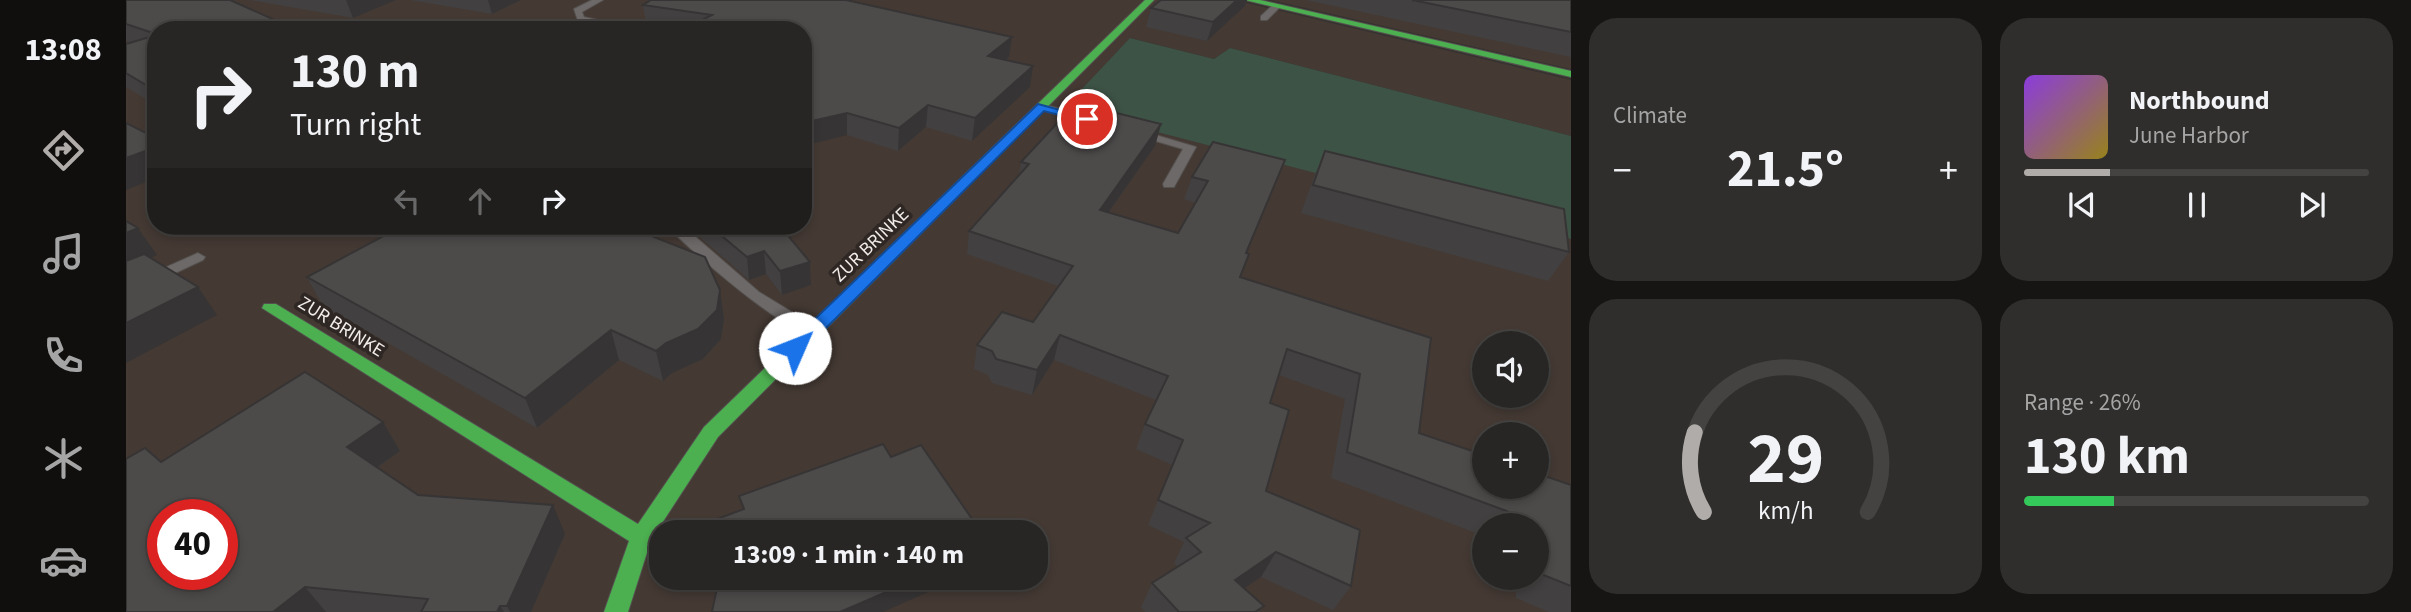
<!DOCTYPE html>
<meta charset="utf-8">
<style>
body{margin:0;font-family:"Source Sans 3",sans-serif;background:#302e2c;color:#f1f3f6;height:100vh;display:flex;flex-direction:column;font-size:26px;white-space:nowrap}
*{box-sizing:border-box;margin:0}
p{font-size:23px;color:#a5a5a6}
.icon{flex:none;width:38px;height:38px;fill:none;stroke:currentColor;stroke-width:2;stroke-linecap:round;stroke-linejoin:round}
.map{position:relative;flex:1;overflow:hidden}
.drawer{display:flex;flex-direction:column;gap:18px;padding:18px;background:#161514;width:840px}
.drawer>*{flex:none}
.hud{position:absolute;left:21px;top:21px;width:665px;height:214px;border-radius:28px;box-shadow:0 4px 10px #0003,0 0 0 2px #444341;background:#282624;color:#f1f3f6;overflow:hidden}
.tools{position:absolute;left:1346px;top:331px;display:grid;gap:14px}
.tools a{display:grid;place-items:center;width:77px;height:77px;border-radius:50%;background:#282624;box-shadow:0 4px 10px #0003,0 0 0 2px #444341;font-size:35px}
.speed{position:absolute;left:21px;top:499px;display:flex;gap:14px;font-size:35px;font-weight:700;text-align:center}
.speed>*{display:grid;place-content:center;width:91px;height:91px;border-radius:50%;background:#282624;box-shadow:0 4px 10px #0003,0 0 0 2px #444341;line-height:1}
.speed .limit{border:10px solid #d22;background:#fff;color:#111}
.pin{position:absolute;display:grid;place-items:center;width:60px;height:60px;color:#fff;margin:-30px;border:4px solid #fff;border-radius:50%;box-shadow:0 2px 7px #0007}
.me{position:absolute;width:77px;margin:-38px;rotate:46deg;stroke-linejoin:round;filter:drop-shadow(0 0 5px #0008)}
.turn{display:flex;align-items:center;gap:24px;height:147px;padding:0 28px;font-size:32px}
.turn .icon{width:91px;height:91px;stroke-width:2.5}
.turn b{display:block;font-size:49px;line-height:60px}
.lanes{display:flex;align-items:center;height:66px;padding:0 28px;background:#0003;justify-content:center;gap:35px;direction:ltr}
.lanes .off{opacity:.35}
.big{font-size:52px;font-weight:700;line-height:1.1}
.drawer .tile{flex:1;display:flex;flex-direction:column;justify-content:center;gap:10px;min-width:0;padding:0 24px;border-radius:28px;background:#302e2c}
.drawer .dial{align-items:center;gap:0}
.dial svg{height:182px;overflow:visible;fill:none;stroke:#444341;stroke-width:7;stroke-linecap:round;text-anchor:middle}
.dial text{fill:#f1f3f6;stroke:none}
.song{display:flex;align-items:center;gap:21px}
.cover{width:84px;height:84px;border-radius:10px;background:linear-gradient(135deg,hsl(270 70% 55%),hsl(50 70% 35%))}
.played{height:7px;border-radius:4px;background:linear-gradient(90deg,#b0acaa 25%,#444341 25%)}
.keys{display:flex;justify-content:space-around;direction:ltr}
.heat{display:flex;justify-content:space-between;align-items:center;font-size:38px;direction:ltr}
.charge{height:10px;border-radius:5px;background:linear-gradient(90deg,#34c759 26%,#444341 0)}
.drawer .tiles{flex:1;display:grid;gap:18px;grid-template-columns:repeat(2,1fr)}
.trip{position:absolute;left:523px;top:520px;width:399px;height:70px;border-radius:28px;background:#282624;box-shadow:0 4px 10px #0003,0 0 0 2px #444341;font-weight:700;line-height:70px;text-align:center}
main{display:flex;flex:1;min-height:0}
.dock{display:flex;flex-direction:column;width:126px;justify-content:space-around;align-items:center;background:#100f0e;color:#a5a5a6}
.dock .icon{width:49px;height:49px}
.dock .selected{color:#b0acaa}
.dock b{font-size:32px;color:#f1f3f6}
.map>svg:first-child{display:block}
.built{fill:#443933;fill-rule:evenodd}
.green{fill:#3d5346}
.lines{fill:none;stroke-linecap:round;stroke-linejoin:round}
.lane-casing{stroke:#54514f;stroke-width:2}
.fast-casing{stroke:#54514f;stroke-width:2}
.lane{fill:#6d6968;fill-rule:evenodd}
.fast{fill:#4caf50;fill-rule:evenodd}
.wall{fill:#424040}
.shaded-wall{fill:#363434}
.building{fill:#4d4a4a;stroke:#363434;stroke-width:2;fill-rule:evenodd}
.route{fill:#1a73e8;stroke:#114b97;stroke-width:2}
.labels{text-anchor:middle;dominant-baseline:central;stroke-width:7;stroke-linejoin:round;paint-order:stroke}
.street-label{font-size:19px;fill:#f2edeb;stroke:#2e2724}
</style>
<main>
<nav class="dock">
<b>13:08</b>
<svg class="icon selected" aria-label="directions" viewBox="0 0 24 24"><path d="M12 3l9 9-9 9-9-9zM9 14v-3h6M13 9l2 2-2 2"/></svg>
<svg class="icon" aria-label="music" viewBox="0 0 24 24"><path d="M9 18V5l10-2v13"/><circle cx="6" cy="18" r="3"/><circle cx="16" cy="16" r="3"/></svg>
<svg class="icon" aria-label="phone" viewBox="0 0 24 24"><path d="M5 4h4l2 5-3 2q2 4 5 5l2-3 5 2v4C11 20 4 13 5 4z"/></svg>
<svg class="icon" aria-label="climate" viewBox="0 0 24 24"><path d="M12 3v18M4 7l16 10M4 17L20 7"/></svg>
<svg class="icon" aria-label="car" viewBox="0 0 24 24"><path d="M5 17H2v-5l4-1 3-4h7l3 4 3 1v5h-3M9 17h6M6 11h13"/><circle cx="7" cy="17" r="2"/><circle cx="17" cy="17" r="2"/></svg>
</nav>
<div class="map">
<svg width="1445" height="612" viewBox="0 0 1445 612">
<rect width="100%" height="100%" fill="#363230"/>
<g class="built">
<path d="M0,0H1108L1445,80V136L1104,48L1088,59L1005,38L939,108L1445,239V612H0ZM30,30H677V226H30ZM1358,343H1410V396H1358ZM1358,434H1410V486H1358ZM37,514H96V574H37ZM1358,525H1410V578H1358ZM536,532H910V578H536Z"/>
<path d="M1145,0H1445V69Z"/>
</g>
<path class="green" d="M1004,38L1088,59L1104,48L1445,136V239L938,108Z"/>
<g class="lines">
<g class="lane-casing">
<g id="lane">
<path d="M466,0H477L456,12L458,17L517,30H497L452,21L448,9Z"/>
<path d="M1148,4L1155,6L1141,20H1135V16Z"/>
<path d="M916,104L965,117L967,119L961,122L912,109V105Z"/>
<path d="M1013,130L1070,147L1048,187H1038L1037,184L1057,149L1009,135L1007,133Z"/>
<path d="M542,226H557L633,292L692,328L694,332L692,336C669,342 559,247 542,226Z"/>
<path d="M72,253L79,257L77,260L0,296V285Z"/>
</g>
</g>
<g class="fast-casing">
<g id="fast">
<path d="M1019,0H1028L592,437L525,540L502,612H478L503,541L136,308L138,304H150L512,524L578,427Z"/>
<path d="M1119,0H1134L1445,71V77Z"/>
</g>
</g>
<use href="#lane" class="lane"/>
<use href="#fast" class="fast"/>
</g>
<g class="wall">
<path d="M0,0L30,30V105L0,87V44L4,42L0,41Z"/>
<path d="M124,0H270L227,18Z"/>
<path d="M284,0H395L366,14Z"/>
<path d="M1033,0H1121L1119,6L1081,41L1020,27L1025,8L1033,2Z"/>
<path d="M1180,0H1445V57Z"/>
<path d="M517,5L886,37L883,57L880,60L904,87L846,141L800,127L772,151L721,135L677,30L557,29L520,23Z"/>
<path d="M1035,124L1029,146L983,212L1052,233L1069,203L1058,199L1066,177L1087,142L1120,253L1114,277L1305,338L1293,433L1445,485V612H1423L1390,598V591L1383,584V578H1410V525H1358V536L1205,478L1219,399L1153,375L1144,403L1140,491L1225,586L1207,610L1135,577L1118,588L1134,612H1019L1015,607L1026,583L1052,567L1048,563L1058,542L1022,525L1046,465L1010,449L1019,424L1030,400L928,360L906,395L866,383L862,375L848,369L851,345L907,322L932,286L841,254L843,231L893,175L895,162Z"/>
<path d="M1199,151L1443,252L1422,281L1175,213L1188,177Z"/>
<path d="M273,226H500L594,290L598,319L595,339L577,359L546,373L537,381L493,360L411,428L197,306L181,277L274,227Z"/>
<path d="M561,226H654L685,285L656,295L640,274L623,280Z"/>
<path d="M257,422L274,451L251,468L292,495L439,534L405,612H0L35,462Z"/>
</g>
<g class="shaded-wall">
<path d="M220,0H270L227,18Z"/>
<path d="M362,0H395L366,14Z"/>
<path d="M1111,0H1121L1119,6L1081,41L1087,22Z"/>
<path d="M886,37L883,57L860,76L862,56Z"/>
<path d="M907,66L904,87L846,141L849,118Z"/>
<path d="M802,105L800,127L772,151L773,128Z"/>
<path d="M721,113V135L677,146V123Z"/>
<path d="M1035,124L1029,146L968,233L974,210Z"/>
<path d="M30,147V178L0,190V158Z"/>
<path d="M12,228L31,255L16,262L0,282V233Z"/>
<path d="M638,251L640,274L623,280L621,257Z"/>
<path d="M684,262L685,285L656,295L654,271Z"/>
<path d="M72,287L91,315L0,363V323Z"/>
<path d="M594,290L598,319L595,339L577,359L546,373L537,381L530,351Z"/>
<path d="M485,330L493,360L411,428L399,398Z"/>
<path d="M934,335L928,360L906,395L911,370Z"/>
<path d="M257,422L274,451L239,476L221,447Z"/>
<path d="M427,505L439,534L405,612H384L381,606Z"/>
<path d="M1150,552L1135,577L1095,604L1109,580Z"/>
<path d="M566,578H589L568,586Z"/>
<path d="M793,578H834L757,612H714Z"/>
<path d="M179,587L200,612H147Z"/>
<path d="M374,606L378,612H371Z"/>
</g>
<g class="building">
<path d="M0,0H104L171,30H30V34L0,24Z"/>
<path d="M525,0H720L886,37L862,56L907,66L849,118L802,105L773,128L721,113L677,123V30H556L586,15L517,5Z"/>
<path d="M1035,0H1111L1087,22L1025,8Z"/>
<path d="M1286,0H1445V32Z"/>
<path d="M397,20L437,26L431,30H377Z"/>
<path d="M30,35V91L0,73V44Z"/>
<path d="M950,103L1035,124L974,210L1052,233L1082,181L1066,177L1087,142L1159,160L1120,253L1123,254L1114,277L1305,338L1293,433L1358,455V486H1410V473L1445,485V586L1415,574V566L1410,562V525H1406L1405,520L1221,452L1234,374L1161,349L1144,403L1163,410L1140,491L1234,530L1225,586L1150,552L1109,580L1138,606L1129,612H1053L1026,583L1075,552L1060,538L1084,523L1032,500L1057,440L1019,424L1042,376L934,335L911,370L870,359L866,351L851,345L876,312L907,322L947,266L843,231L903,164L895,162Z"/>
<path d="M0,123L30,138V147L0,158Z"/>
<path d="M1199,151L1438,209L1443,252L1187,185Z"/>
<path d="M0,221L12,228L0,233Z"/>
<path d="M276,226H500L579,257L594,290L591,310L572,329L540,343L530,351L485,330L399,398L181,277Z"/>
<path d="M584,226H654L684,262L654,271L638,251L621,257Z"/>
<path d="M18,254L72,287L0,323V261Z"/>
<path d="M179,372L257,422L221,447L292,495L427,505L381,606H374L371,612H295L302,599L179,587L147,612H0V459L19,448L35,462ZM37,514H96V574H37Z"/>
<path d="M757,444L765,457L795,445L855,532H557L618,509L613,496Z"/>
<path d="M593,578H793L714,612H586Z"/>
</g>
<path class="route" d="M912,104L967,119L961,122L918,111L675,353H663L661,348L663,344Z"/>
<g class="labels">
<g class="street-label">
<text transform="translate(745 245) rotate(-44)">ZUR BRINKE</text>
<text transform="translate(215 327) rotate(32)">ZUR BRINKE</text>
</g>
</g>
</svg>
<div class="tools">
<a><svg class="icon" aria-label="sound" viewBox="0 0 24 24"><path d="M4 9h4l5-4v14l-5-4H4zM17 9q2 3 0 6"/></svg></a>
<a>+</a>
<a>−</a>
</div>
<div class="speed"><div class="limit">40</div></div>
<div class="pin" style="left:961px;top:119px;background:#d93025"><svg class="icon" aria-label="arrive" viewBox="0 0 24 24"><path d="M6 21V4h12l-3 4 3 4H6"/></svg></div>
<svg class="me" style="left:669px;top:348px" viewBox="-20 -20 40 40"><circle r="19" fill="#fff"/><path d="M0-13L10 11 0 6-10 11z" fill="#1a73e8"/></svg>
<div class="trip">13:09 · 1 min · 140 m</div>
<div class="hud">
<div class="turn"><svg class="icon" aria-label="right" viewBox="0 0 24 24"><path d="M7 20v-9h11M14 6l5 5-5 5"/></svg><div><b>130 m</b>Turn right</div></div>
<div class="lanes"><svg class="icon off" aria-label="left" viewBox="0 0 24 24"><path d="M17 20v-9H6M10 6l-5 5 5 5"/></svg><svg class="icon off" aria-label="ahead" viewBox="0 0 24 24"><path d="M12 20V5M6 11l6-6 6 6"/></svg><svg class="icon" aria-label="right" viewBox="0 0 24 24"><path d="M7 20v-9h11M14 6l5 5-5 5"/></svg></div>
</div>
</div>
<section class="drawer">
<div class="tiles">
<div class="tile"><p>Climate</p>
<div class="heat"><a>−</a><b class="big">21.5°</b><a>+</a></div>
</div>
<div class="tile">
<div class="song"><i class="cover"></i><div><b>Northbound</b><p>June Harbor</p></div></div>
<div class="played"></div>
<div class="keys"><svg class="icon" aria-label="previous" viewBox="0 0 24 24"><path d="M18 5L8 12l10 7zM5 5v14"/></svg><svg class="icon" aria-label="pause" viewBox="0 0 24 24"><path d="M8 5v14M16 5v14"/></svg><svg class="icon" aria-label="next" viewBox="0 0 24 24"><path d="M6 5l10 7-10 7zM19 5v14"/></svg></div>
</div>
<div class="tile dial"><svg viewBox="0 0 100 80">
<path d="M14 69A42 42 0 1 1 86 69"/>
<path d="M14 69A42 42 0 0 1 10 34" stroke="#b0acaa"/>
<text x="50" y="56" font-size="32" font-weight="700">29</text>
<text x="50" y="72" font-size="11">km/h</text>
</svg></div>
<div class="tile"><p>Range · 26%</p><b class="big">130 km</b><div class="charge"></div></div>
</div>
</section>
</main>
